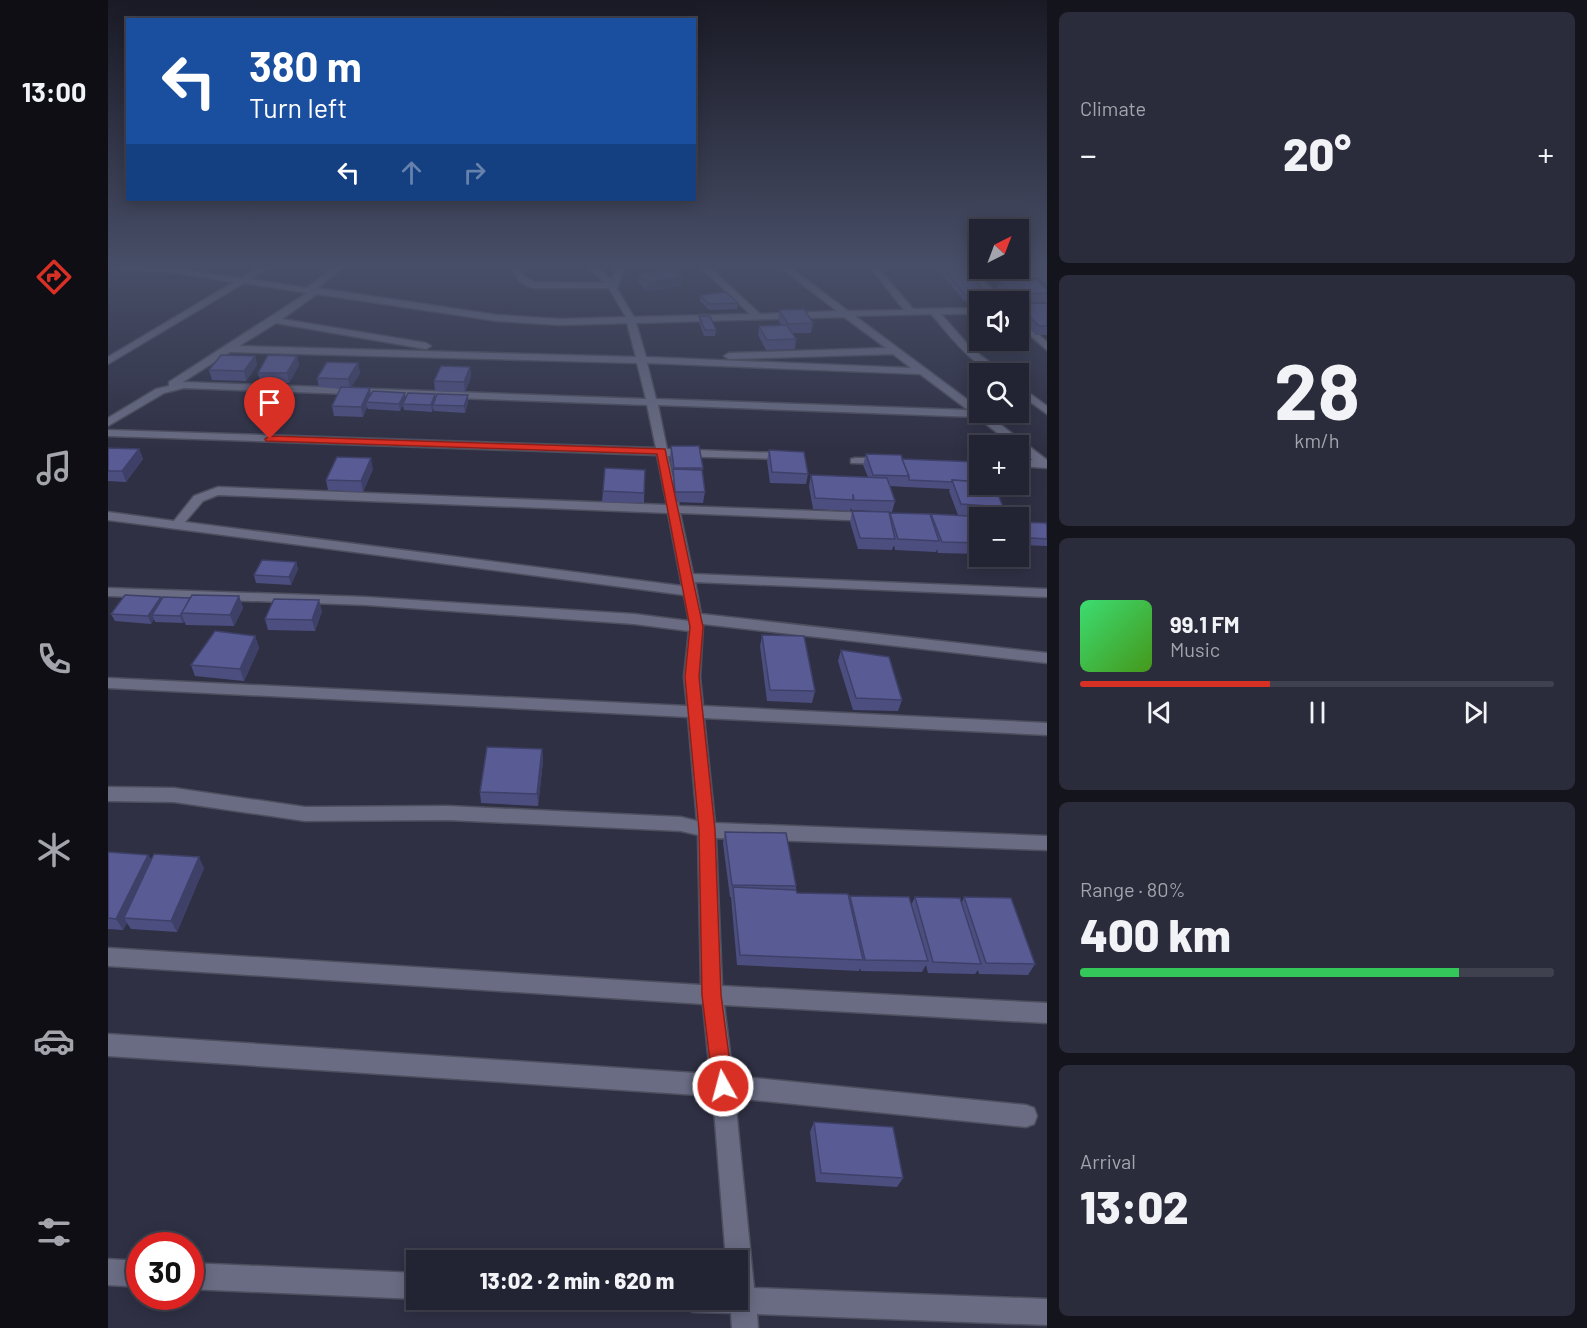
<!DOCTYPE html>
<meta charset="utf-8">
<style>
body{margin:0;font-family:Barlow,sans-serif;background:#2b2c3b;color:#f1f3f6;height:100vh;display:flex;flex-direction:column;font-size:22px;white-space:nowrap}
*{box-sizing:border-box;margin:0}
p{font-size:20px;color:#a3a4ac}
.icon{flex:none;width:33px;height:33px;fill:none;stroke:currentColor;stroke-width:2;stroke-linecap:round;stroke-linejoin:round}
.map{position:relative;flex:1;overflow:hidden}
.sheet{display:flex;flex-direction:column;gap:12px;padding:12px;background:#13141c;width:540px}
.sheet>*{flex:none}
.guide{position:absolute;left:18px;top:18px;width:570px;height:183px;border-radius:0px;box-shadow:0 3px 15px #0003,0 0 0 2px #40414e;background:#1a4fa0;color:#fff;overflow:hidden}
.needle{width:39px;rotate:42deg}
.controls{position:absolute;left:861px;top:219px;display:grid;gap:12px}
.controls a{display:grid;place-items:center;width:60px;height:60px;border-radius:0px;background:#232433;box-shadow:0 3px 15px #0003,0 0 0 2px #40414e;font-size:30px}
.speed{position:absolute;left:18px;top:1232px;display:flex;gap:12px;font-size:30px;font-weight:700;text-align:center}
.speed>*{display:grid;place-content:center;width:78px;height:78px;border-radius:50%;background:#232433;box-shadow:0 3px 15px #0003,0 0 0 2px #40414e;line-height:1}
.speed .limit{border:9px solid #d22;background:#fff;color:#111}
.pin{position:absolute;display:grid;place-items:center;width:51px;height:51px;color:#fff;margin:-62px -26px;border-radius:50% 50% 50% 0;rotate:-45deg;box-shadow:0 0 6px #0007}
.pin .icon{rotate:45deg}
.me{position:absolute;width:66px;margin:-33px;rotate:353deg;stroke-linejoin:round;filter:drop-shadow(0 0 4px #0008)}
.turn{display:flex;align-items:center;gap:21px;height:126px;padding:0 24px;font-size:27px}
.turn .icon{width:78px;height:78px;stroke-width:2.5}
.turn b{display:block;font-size:42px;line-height:51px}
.lanes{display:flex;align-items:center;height:57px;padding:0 24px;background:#0003;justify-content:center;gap:30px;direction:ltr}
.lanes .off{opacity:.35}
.big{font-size:45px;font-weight:800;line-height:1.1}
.sheet .card{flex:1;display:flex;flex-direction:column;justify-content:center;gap:9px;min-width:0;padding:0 21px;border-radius:9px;background:#2b2c3b}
.sheet .dial{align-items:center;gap:0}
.dial b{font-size:78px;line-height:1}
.song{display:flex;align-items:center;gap:18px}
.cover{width:72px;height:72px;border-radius:9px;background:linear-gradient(135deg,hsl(140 70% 55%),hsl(100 70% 35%))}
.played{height:6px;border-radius:3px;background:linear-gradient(90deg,#d93025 40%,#40414e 40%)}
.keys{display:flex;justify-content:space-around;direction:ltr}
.heat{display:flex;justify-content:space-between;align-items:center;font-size:33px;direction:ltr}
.charge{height:9px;border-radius:4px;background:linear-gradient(90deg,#34c759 80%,#40414e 0)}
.trip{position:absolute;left:298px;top:1250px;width:342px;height:60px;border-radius:0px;background:#232433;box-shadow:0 3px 15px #0003,0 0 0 2px #40414e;font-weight:800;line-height:60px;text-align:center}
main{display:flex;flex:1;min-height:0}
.tabs{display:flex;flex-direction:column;width:108px;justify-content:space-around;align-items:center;background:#0e0e14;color:#a3a4ac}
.tabs .icon{width:42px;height:42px}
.tabs .selected{color:#d93025}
.tabs b{font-size:27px;color:#f1f3f6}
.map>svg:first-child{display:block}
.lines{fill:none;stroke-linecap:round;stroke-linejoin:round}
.street-casing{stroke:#4d4e5e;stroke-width:3}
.street{fill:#696c83;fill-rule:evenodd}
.wall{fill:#4d4e80}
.shaded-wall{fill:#3e4068}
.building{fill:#595b95;stroke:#3e4068;stroke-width:1.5}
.route{fill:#d93025;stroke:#8d1f18;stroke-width:1.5}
</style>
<main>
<nav class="tabs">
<b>13:00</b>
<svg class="icon selected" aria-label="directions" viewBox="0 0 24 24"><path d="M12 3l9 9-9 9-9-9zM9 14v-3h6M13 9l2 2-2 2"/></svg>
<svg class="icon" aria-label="music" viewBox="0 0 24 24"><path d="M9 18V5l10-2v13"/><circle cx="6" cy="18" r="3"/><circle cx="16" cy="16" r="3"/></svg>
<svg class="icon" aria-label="phone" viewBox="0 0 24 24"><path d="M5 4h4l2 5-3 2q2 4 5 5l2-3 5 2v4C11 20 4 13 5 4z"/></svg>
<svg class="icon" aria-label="climate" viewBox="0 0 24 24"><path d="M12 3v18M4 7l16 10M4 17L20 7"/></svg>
<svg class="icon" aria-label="car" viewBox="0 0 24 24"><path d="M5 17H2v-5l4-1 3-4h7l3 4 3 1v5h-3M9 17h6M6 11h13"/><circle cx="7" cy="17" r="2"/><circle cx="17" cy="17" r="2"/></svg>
<svg class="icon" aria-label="filters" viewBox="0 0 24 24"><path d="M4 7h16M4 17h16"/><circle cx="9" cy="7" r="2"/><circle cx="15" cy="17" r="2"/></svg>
</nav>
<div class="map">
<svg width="939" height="1328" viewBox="0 0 939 1328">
<rect width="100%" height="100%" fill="#2f3044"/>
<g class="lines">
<g class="street-casing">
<g id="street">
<path d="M156,264H166L142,279L199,288L230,264H240L209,288L389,315L453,319L518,317L501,288H424L411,281L400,264H408L417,277L426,282L497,283L476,264H485L504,280L509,264H517L509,289L526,317L642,314L589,264H598L652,314L729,311L668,264H677L740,311L796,310L766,272L757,264H767L805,309L872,308V314H833L863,348L897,374C869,374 841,334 823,314L747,316L872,409V412H876L939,460V468L910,466V460H925L910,449V446H906L869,417L550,405L559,449L673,453L679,456L673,459L560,456L571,506L764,513L770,517L764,521L572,513L585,574L939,589V597L587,582L593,614L939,653V663L595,624L592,677L595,706L939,723V735L596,718L607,823L939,836V850L608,838L614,986L939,1003V1023L616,1005L625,1076L918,1105L926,1108L929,1116L926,1124L918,1127L627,1098L646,1288L939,1299V1325L649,1314L650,1328H624L623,1313L585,1312L576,1308L572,1299H630V1260H618L605,1096L0,1056V1034L602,1074L595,1004L0,966V948L593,985L590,835L573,831L340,820L197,821L66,802L0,801V787L66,788L197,807L340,806L573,817L589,821L580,717L0,688V678L579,706L576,677L581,631L526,624L258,605L0,596V588L258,597L526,614L581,621L576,595L0,520V512L66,521L86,496L110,487L559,505L549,455L0,436V430L548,448L539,405L76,388L56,393L0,426V418L48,389L61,386V382L199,293L136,283L0,364V357L126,282L62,272L0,269V265L62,268L133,278ZM209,294L389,321L453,325L519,323L528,357L131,346L168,323L318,349L323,346L318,343L174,319ZM736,317L778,348L621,353L616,356L621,359L785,354L803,368L538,357L528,323ZM122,352L529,363L538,399L75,382ZM539,363L812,374L860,410L548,399ZM110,495L560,513L574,586L77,522L95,501Z"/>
<path d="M852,264H861L869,272L939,271V275L873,277L896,302H887Z"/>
<path d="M910,316L939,342V350L910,325Z"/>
<path d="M910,385L939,406V414L910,393Z"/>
<path d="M747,458H777L783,461L777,464L743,463V459Z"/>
<path d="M0,1259L32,1261V1287L0,1285Z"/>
<path d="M82,1263L309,1273V1299L82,1289Z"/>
</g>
</g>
<use href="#street" class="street"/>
</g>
<g class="wall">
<path d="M826,264H851L879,294L878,300L856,301L831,271L832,270Z"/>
<path d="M865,264H872V268H910V264H939V285L930,277L912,278L908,274L909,272H873Z"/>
<path d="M531,274L574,277L573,286L539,291L530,282Z"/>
<path d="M892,280L939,290V302L910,303V302H901L889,289Z"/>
<path d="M592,295L630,303L629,309L601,310L592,301Z"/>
<path d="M939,303V335H928L910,317V304Z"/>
<path d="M671,310L705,323L703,333H685L688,339L687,349L658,350L650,335L651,326L673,325L670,319Z"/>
<path d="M591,316L608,330L607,336H596L591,322Z"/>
<path d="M147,356L149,365L138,381L104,380L101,370Z"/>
<path d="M189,356L191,365L181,383H152L150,373Z"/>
<path d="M250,363L252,373L243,387L262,388L263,395L297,398H327L360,402L357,413L326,411L325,408L324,412L296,410L295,405L292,411L260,409L259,407L255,417L226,416L224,406L233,389L211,387L209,378Z"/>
<path d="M362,367L363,377L357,392L327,391L326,381Z"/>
<path d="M563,446L595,468V473L597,492L595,503L566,502L565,476L562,457Z"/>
<path d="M0,448L31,449L35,459L18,482L0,481Z"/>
<path d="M661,450L700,474L698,484L662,483L659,461Z"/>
<path d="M758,454L794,459L872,484L895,507L891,517L872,518V554L830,553L829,549L828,552L787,550L786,545L784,550L750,549L742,522L744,511L782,516V513L822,516L823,514L850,515L841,491L842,489L798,487L782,486L787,501L784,512L744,510L743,508L742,511L705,509L701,486L703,475L760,477L755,465Z"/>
<path d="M265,469L255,492L220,490L218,480Z"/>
<path d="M537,470L536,503L494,502L495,491Z"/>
<path d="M910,522L939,526V546L912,545L910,548Z"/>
<path d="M188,562L190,569L183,585L148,583L146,575Z"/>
<path d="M131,596L135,608L126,626L78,625L76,621L75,623L47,622L46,619L43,624L7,621L3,614L54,599Z"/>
<path d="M214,611L207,631L160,630L157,619Z"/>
<path d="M654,635L707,691L704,703L659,701L652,646Z"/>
<path d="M147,636L151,648L136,681L87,676L83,665Z"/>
<path d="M733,650L794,700L790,711L745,710L730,661Z"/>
<path d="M434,749L435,761L430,806L373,803L372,792Z"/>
<path d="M617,832L688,886V889L689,893L741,898L742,896L803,905L807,897L854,902L856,897L927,964L920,975L871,974L870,970L867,974L820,973L818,965L814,972L753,971L752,968L751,971L629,965L623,897H622L615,843Z"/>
<path d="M0,852L40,855L44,861L96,868L69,932L23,929L19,923L15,930L0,929Z"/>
<path d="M706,1122L795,1178L789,1187L708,1182L702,1132Z"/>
</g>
<g class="shaded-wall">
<path d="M574,277L573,286L539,291V282Z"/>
<path d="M147,356L149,365L138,381L136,371Z"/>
<path d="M189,356L191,365L181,383L179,373Z"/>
<path d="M250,363L252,373L242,389L240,379Z"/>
<path d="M362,367L363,377L357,392L356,382Z"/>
<path d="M262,388L263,398L258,402L259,407L255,417L253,407Z"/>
<path d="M297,393L298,400L295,404L292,411L291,404Z"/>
<path d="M327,394L328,401L325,405V408L324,412L323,405Z"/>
<path d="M360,395V402L357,413L356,406Z"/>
<path d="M31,449L35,459L18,482L14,471Z"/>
<path d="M263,458L265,469L255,492L253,481Z"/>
<path d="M188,562L190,569L183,585L181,577Z"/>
<path d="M131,596L135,608L126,626L122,615Z"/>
<path d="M53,597L56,605L44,615L46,619L43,624L40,616Z"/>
<path d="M211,600L214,611L207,631L204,620Z"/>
<path d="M73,613L76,621L75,623L72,616Z"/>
<path d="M147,636L151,648L136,681L132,669Z"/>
<path d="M434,749L435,761L430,806L429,794Z"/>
<path d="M40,855L46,866L16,918L19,923L15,930L8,919Z"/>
<path d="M91,857L96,868L69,932L63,921Z"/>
</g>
<g class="building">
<path d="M834,264H851L879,294L857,295L833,265H835Z"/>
<rect x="910" y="264" width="29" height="2"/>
<path d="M929,268H939V277Z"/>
<path d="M565,269L574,277L539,282L531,274Z"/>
<path d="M927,271L931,274L913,275L909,272Z"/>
<path d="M892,280H929L939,290V293L905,294Z"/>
<path d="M618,292L630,303L601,304L592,295Z"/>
<path d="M939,303V326H931L910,305V304Z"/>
<path d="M696,309L705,323L680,324L671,310Z"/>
<path d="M591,316H602L608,330H597Z"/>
<path d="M679,325L688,339L659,340L651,326Z"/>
<path d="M113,355L147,356L136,371L101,370Z"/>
<path d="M160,355L189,356L179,373H150Z"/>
<path d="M219,362L250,363L240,379L209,378Z"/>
<path d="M333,366L362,367L356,382L326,381Z"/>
<path d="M233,387L262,388L253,407L224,406Z"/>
<path d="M265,391L297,393L291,404L258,402Z"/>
<path d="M300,393L327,394L323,405L295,404Z"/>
<path d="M329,394L360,395L356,406L325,405Z"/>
<path d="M563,446H591L595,468H566Z"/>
<path d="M0,448L31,449L14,471H0Z"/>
<path d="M661,450L696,452L700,474L664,472Z"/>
<path d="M758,454L793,455L801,476L765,475Z"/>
<path d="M229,457L263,458L253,481L218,480Z"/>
<path d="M794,459L871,462L872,464V482L844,480V482L801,480V476Z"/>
<path d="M497,468L537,470L536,493L495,491Z"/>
<path d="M565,469L594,470L597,492H567Z"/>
<path d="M703,475L779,478L787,501L746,500L745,494V500L707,498Z"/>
<path d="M844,480L872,482V484H886L895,507L853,504Z"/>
<path d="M744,511L781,512L787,539L752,538Z"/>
<path d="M782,513L822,514L831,541L790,539Z"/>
<path d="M823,514L860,516L867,530L862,516L899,518H872V543L834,542Z"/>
<path d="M910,522L938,523L939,526V539L910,537Z"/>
<path d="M154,560L188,562L181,577L146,575Z"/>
<path d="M17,595L53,597L40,616L3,614Z"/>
<path d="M84,595L131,596L122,615L73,613Z"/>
<path d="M55,597L82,598L72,616L44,615Z"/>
<path d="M166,599L211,600L204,620L157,619Z"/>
<path d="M107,631L147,636L132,669L83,665Z"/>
<path d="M654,635L696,636L707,691L662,690Z"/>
<path d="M733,650L781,657L794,700L748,698Z"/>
<path d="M379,747L434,749L429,794L372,792Z"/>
<path d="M617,832L678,833L688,886L624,885Z"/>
<path d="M0,852L40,855L8,919L0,918Z"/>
<path d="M46,854L91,857L63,921L16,918Z"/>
<path d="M625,887L688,890L689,893L740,894L755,960L632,955Z"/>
<path d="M742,896L801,897L820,961L757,960Z"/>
<path d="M807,897L852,898L873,964L825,962Z"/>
<path d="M856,897L903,898L927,964L878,963Z"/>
<path d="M706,1122L785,1127L795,1178L713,1173Z"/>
</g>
<linearGradient id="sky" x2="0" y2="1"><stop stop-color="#1a1a25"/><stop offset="0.59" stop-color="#474e67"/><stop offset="1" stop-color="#474e67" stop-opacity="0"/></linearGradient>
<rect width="939" height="450" fill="url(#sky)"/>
<path class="route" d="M162,436L557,449L595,627L591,677L607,830L613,995L625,1086L622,1093L615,1096L608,1093L605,1086L594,995L591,830L577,677L582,627L549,454L158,441L157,439Z"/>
</svg>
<div class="controls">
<a><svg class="needle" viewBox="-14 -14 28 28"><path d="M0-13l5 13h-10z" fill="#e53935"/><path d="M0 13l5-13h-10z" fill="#a3a4ac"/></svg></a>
<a><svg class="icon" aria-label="sound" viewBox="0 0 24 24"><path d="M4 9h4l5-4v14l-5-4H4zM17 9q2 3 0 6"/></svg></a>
<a><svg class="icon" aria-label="search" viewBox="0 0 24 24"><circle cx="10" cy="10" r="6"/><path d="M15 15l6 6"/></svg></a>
<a>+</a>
<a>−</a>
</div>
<div class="speed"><div class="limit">30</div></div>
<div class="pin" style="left:162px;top:439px;background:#d93025"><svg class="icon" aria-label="arrive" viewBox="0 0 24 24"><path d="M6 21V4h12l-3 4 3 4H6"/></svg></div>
<svg class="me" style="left:615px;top:1086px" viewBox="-20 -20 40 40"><circle r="17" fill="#d93025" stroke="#fff" stroke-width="3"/><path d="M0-11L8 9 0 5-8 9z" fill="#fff"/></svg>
<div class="trip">13:02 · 2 min · 620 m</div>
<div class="guide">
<div class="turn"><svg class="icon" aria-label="left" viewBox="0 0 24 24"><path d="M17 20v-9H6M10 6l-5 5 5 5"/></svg><div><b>380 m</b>Turn left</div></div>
<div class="lanes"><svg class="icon" aria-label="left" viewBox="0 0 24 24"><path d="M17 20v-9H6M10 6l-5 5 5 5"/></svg><svg class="icon off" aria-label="ahead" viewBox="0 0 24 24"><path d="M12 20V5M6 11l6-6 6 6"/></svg><svg class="icon off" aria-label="right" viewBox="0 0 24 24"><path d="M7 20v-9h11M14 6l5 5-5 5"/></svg></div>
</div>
</div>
<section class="sheet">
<div class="card"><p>Climate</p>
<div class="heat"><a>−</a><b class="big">20°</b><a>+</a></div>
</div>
<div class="card dial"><b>28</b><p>km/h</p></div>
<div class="card">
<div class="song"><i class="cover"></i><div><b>99.1 FM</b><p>Music</p></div></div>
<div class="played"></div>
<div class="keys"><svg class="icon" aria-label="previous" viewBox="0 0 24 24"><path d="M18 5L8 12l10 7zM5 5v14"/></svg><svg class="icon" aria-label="pause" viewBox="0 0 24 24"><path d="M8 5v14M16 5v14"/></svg><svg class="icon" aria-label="next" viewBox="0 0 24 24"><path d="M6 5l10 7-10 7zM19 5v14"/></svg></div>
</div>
<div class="card"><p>Range · 80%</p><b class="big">400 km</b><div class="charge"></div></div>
<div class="card"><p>Arrival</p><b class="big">13:02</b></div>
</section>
</main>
